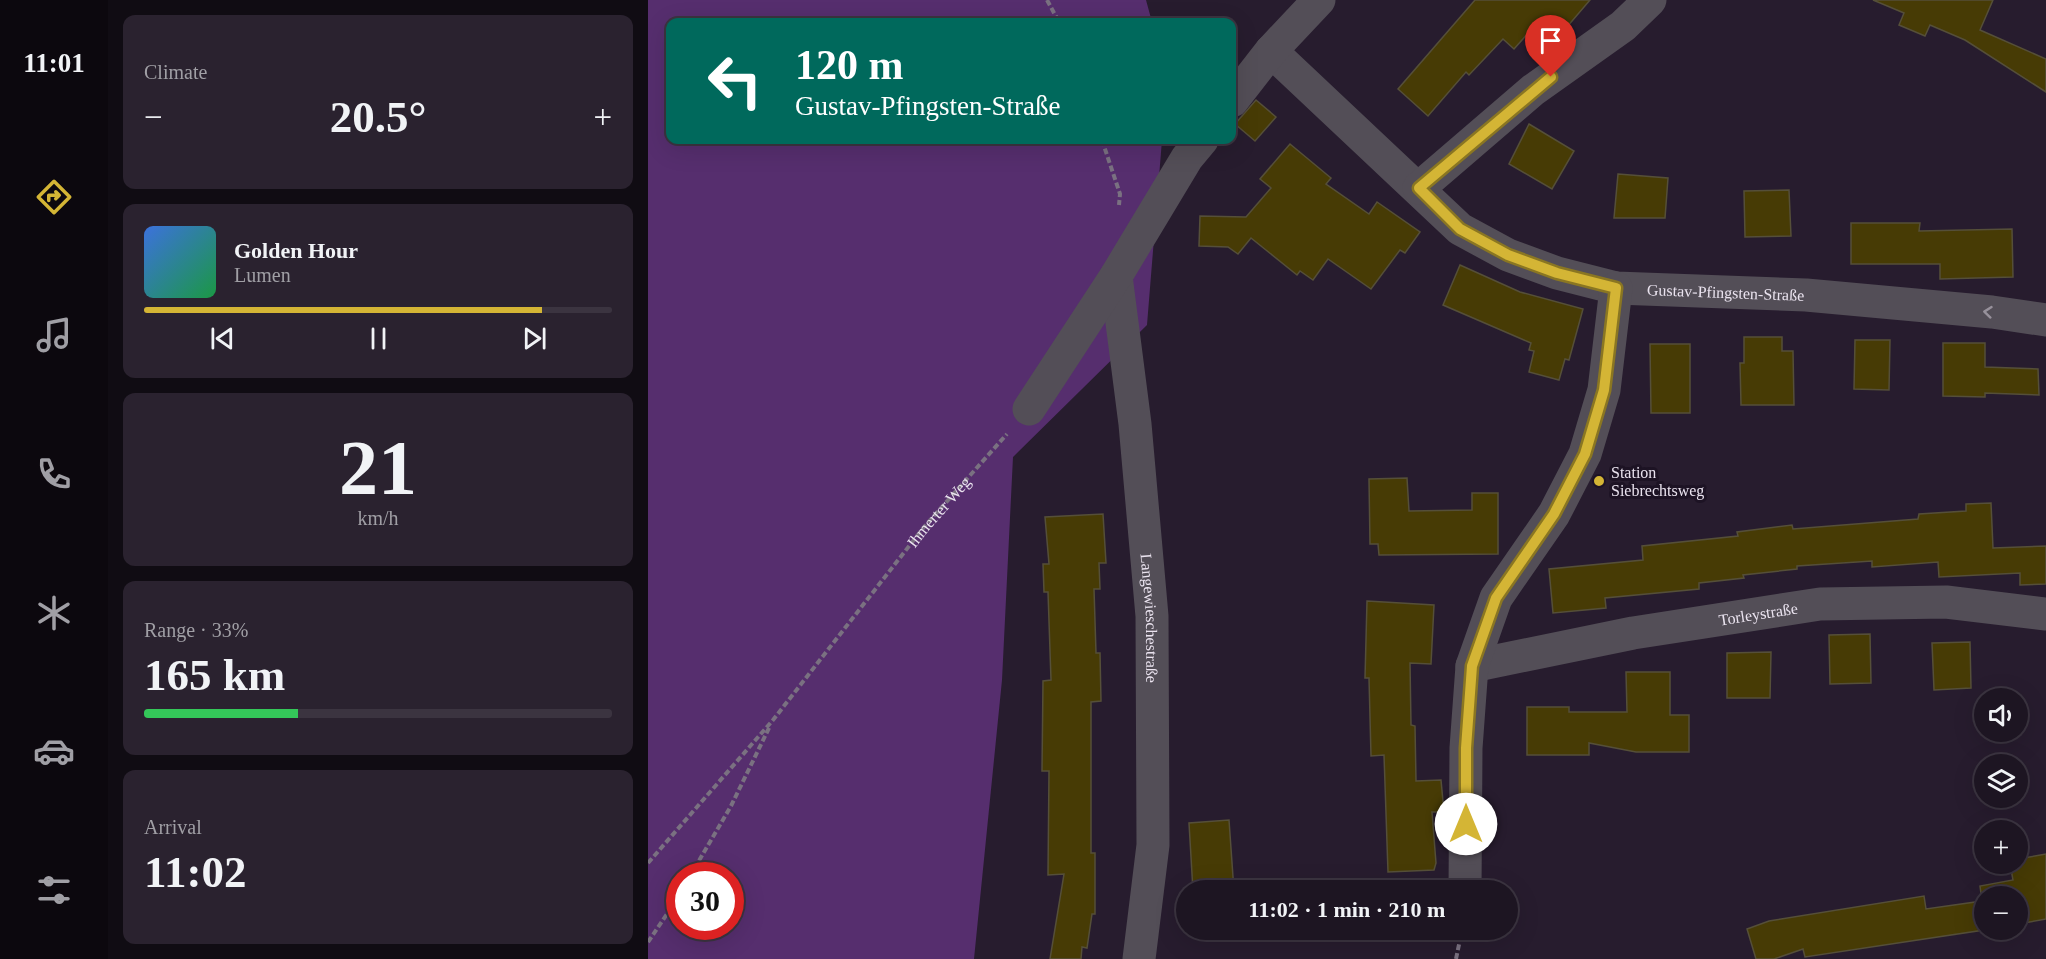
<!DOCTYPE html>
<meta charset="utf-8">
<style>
body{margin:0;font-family:Georgia,serif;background:#2a222f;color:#f1f3f6;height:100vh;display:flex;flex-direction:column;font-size:22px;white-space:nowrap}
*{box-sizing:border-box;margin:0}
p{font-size:20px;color:#a09fa5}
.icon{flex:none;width:33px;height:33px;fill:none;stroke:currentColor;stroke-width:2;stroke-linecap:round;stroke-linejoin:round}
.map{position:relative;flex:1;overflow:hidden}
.details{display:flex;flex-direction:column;gap:15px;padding:15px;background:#100c13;width:540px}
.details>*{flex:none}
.top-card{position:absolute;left:18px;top:18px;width:570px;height:126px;border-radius:12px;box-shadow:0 6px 24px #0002,0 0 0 2px #3b3440;background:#00695c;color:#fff;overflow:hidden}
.buttons{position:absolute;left:1326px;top:688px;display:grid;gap:12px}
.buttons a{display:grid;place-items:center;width:54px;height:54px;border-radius:50%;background:#1d1522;box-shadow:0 6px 24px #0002,0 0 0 2px #3b3440;font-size:30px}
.speed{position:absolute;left:18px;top:862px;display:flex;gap:12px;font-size:30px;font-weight:700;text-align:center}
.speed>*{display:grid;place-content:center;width:78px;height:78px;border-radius:50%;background:#1d1522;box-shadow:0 6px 24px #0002,0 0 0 2px #3b3440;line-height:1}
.speed .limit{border:9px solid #d22;background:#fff;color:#111}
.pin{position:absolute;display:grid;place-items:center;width:51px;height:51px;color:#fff;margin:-62px -26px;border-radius:50% 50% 50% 0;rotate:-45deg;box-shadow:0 0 6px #0007}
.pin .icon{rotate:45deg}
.me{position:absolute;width:66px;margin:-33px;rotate:0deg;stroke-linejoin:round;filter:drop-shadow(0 0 4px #0008)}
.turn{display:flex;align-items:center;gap:21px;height:126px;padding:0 30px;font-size:27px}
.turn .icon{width:78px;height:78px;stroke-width:2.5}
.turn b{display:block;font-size:42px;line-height:51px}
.big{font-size:45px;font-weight:700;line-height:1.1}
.details .card{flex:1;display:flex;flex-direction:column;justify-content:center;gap:9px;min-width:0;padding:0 21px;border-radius:12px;background:#2a222f}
.details .dial{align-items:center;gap:0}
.dial b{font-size:78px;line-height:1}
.song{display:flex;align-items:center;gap:18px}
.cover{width:72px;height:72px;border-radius:9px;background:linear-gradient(135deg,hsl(220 70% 55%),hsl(140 70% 35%))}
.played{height:6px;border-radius:3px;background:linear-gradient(90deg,#d4b535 85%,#3b3440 85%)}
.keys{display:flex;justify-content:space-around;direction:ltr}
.heat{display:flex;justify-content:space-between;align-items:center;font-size:33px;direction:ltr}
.charge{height:9px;border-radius:4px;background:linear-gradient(90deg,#34c759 33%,#3b3440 0)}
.trip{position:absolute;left:528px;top:880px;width:342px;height:60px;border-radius:30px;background:#1d1522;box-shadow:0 6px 24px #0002,0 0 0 2px #3b3440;font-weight:700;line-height:60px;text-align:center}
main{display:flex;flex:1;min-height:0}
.tab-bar{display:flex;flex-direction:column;width:108px;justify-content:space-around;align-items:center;background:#0c080e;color:#a09fa5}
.tab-bar .icon{width:42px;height:42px}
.tab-bar .current{color:#d4b535}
.tab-bar b{font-size:27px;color:#f1f3f6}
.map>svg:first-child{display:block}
.green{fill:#562e6e;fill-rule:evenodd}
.building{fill:#473b05;stroke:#554f39;stroke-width:1.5}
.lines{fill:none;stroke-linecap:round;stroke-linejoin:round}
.path{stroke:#7a7181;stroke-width:4;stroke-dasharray:6 3;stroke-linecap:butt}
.minor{stroke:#534e57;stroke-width:33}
.oneway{stroke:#97919b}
.route-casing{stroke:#8a7622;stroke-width:15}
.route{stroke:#d4b535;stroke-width:10}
.poi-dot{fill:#d4b535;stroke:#1d1324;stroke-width:2}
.labels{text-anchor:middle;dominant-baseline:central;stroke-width:6;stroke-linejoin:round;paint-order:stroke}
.street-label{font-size:16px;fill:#eae3ef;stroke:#1d1324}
.poi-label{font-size:16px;fill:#eae3ef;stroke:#1d1324;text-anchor:start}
</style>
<main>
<nav class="tab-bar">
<b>11:01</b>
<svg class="icon current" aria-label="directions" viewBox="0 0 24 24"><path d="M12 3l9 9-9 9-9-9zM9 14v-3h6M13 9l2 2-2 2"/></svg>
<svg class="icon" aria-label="music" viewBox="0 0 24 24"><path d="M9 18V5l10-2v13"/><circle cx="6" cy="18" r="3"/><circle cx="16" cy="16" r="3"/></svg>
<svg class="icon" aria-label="phone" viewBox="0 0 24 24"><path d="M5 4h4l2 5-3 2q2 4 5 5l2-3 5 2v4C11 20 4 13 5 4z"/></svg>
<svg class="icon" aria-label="climate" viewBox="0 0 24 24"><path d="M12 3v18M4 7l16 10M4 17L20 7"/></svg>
<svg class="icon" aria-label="car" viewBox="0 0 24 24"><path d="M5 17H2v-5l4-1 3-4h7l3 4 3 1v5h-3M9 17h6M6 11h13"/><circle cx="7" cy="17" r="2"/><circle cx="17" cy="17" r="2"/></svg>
<svg class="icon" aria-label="filters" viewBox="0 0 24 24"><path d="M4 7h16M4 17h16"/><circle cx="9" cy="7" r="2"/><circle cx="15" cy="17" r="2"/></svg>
</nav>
<section class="details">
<div class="card"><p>Climate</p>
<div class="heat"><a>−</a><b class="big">20.5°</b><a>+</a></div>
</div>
<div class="card">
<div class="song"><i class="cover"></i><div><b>Golden Hour</b><p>Lumen</p></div></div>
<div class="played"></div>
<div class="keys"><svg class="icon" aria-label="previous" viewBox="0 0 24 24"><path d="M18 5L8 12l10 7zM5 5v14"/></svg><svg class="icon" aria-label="pause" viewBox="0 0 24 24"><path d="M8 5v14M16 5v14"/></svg><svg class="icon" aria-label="next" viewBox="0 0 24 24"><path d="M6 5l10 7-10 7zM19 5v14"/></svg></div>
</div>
<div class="card dial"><b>21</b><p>km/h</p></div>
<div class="card"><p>Range · 33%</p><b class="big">165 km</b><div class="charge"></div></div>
<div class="card"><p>Arrival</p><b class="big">11:02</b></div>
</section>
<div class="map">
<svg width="1398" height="959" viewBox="0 0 1398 959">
<rect width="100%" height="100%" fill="#271c2e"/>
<path class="green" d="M0,0H498L504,22H22V140H514L499,325L365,457L354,680L326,959H0ZM32,876H82V927H32Z"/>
<g class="building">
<path d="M827,0H942L901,48L882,31L866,49L855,39L821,75L818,72L780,116L750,89Z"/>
<path d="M1225,0H1345L1332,30L1398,59V92L1317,40L1282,25L1277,36L1251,25L1256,13Z"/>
<path d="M608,100L628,117L607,141L587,124Z"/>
<path d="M881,124L926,151L904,189L861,164Z"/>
<path d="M642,144L683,178L678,184L721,214L729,202L772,232L757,253L752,250L723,289L680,259L665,280L652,271L649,275L603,238L590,254L580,247L551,246L552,216L598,217L623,188L612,179Z"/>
<path d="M970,174L1020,178L1017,218H966Z"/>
<path d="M1141,190L1143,236L1097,237L1096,191Z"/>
<path d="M1203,223H1272L1271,231L1364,229L1365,277L1292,279V264H1203Z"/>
<path d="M812,265L872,292L935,309L921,360L917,359L911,380L881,372L886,351L881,350L883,343L795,305Z"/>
<path d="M1096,337H1134V351H1145L1146,405H1093L1092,363H1096Z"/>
<path d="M1207,340H1242L1241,390L1206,389Z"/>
<path d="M1295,343H1337V367L1390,369L1391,395L1337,393V397L1295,396Z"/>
<path d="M1002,344H1042V413H1003Z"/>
<path d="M759,478L761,511L824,510V493H850V554L731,555L730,544H722L721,479Z"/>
<path d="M1343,503L1345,548L1398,546V584L1372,585V573L1291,577L1290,562L1224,567V561L1149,566V569L1095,575L1096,578L1051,583V589L957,598L958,608L905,613L901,569L995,560L994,546L1090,536L1089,532L1144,525L1145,529L1270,519L1271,514L1318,511V504Z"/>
<path d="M455,514L458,563H451L452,589H446L448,653H452L453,701L443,702V853H447V914H444L439,948L434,947L433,959H402L416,874L400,875L401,771H394L395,681L403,680L400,592H396L395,564H401L397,517Z"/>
<path d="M719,601L786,605L783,664L762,663L763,725L767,726L768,781L793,780L796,812H784L788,863L786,870L740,872L736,755L723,756L721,678H717Z"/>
<path d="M1222,634L1223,683L1182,684L1181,635Z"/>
<path d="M1322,642L1323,688L1286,690L1284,643Z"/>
<path d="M1123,652L1122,698H1079V653Z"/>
<path d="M978,672H1022V715H1041V752H988L941,743V755H879V707H921V712H979Z"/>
<path d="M581,820L586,891H545L541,823Z"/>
<path d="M1398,854V919L1370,924V897H1336V930L1157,957L1155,949L1126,959H1108L1099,929L1121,921L1276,896L1278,909L1334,901L1332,886L1365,880L1362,864H1370V859Z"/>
</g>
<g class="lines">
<g class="path">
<path d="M399,0L411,22"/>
<path d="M454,140L472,194L471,205"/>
<path id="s1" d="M0,863L125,720L276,527L359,434"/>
<path d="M42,876L83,806L122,726"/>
<path d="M0,942L32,895"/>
<path d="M808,959L814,930"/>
</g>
<g class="minor">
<path id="s2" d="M623,51L812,229L860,255L909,273L968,288L1158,295L1344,312L1398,320"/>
<path d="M584,101L623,51L671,0"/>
<path d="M771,188L885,90L975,26L1002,0"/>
<path id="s3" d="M468,276L487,424L504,616L505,845L491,959"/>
<path d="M381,409L468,276L539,158L554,140"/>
<path id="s4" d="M824,666L985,633L1172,604L1298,602L1398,614"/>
<path d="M817,891L818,748L824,666L848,598L906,514L937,454L956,390L968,288"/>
</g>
</g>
<defs><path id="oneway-chevron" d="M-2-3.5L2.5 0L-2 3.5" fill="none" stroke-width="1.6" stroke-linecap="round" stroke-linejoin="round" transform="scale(1.5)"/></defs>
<use class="oneway" href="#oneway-chevron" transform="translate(1340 312) rotate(-174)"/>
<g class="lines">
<g class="route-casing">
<path id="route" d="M818,824V748L824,666L848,598L906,514L937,454L956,390L968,288L909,273L860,255L812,229L771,188L903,77"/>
</g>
<use href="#route" class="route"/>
</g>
<circle class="poi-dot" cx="951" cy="481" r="6"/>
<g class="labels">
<g class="street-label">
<text stroke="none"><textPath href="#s2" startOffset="537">Gustav-Pfingsten-Straße</textPath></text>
<text stroke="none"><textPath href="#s1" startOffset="456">Ihmerter Weg</textPath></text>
<text stroke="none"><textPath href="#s4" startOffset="291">Torleystraße</textPath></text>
<text stroke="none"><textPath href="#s3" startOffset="344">Langewieschestraße</textPath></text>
</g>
<g class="poi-label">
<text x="963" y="472">Station<tspan x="963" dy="18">Siebrechtsweg</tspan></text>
</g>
</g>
</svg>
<div class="buttons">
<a><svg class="icon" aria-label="sound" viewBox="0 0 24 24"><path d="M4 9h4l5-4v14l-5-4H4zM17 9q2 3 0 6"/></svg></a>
<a><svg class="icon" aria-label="layers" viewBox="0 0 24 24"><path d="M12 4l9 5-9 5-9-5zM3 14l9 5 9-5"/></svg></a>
<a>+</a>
<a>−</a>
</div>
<div class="speed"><div class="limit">30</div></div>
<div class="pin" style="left:903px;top:77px;background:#d93025"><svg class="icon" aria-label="arrive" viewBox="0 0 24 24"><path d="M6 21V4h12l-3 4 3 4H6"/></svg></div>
<svg class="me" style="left:818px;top:824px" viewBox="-20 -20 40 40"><circle r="19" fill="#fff"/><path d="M0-13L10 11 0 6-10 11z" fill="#d4b535"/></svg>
<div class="trip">11:02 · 1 min · 210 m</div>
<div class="top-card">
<div class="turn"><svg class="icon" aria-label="left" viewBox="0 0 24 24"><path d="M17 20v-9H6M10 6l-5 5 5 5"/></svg><div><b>120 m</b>Gustav-Pfingsten-Straße</div></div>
</div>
</div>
</main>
